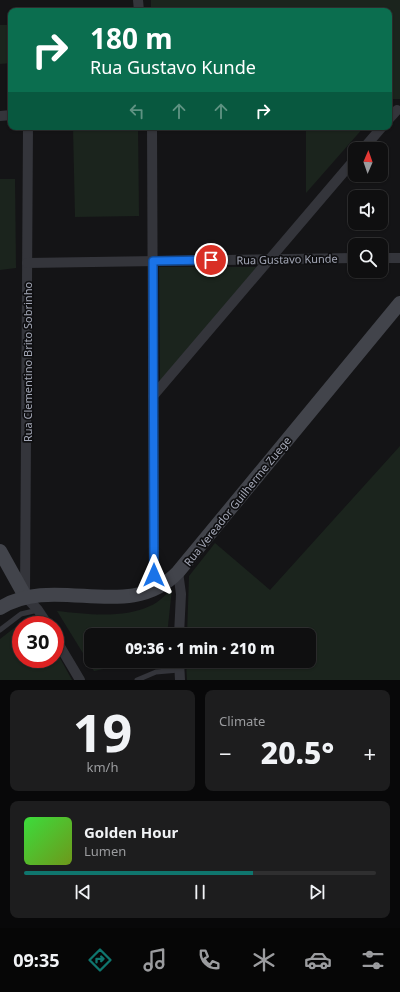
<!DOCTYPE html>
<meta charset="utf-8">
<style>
body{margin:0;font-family:"Noto Sans",sans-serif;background:#1d1d1e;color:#f1f3f6;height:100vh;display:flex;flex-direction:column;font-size:15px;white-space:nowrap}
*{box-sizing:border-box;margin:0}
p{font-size:13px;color:#9b9c9f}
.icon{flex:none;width:22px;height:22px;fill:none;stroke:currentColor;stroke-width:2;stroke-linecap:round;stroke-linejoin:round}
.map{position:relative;height:680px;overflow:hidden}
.sheet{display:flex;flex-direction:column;gap:10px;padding:10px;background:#080809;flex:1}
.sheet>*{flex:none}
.hud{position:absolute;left:8px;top:8px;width:384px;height:122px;border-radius:8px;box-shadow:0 1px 3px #0004,0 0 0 1px #2f2f30;background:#0b6e4f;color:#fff;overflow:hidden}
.needle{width:26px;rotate:2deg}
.controls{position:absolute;left:348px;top:142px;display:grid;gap:8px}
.controls a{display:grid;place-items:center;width:40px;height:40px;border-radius:8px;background:#0f0f10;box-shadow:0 1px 3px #0004,0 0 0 1px #2f2f30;font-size:20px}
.speed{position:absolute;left:12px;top:616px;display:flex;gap:8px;font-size:20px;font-weight:700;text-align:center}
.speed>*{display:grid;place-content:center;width:52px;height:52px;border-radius:50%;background:#0f0f10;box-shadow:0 1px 3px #0004,0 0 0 1px #2f2f30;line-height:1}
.speed .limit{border:6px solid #d22;background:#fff;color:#111}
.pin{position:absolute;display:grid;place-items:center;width:34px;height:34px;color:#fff;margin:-17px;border:2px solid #fff;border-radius:50%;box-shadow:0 1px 4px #0007}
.me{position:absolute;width:44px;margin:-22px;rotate:0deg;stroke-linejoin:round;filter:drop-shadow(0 0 3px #0008)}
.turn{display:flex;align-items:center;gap:14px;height:84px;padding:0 16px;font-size:18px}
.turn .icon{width:52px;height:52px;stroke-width:2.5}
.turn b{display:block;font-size:28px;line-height:34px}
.lanes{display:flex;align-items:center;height:38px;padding:0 16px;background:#0003;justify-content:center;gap:20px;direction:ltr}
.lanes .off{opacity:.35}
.big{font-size:30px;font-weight:800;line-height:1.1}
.sheet .card{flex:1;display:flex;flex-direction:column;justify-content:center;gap:6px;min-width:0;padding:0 14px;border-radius:8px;background:#1d1d1e}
.sheet .dial{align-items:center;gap:0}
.dial b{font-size:52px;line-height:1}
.song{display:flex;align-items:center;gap:12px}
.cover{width:48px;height:48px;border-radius:6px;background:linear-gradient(135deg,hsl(120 70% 55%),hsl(80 70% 35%))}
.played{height:4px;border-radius:2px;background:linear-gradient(90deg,#0f766e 65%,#2f2f30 65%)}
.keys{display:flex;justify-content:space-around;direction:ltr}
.heat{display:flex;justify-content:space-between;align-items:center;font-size:22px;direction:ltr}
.sheet .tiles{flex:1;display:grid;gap:10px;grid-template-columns:1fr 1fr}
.card:last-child{grid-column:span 2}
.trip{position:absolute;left:84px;top:628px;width:232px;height:40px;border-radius:8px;background:#0f0f10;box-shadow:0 1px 3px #0004,0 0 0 1px #2f2f30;font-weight:800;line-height:40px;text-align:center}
.dock{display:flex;height:64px;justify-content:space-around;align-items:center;background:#060606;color:#9b9c9f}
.dock .icon{width:28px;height:28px}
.dock .on{color:#0f766e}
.dock b{font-size:18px;color:#f1f3f6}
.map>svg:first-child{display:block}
.green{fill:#1b241d}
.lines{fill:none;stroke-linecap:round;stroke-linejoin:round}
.lane{stroke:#34353b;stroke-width:5}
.street{stroke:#34353b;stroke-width:10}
.secondary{stroke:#42444b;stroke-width:14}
.route-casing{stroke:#114b97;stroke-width:10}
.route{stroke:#1a73e8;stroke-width:7}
.labels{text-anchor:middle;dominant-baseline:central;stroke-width:3.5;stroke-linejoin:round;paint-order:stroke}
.street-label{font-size:11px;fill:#a4a8b7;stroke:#0f0f11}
</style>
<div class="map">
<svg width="400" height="680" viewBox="0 0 400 680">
<rect width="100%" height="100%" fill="#141416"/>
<g class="green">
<path d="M151,0H400V99H389V11H151Z"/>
<path d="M0,25H11V63L0,64Z"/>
<path d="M73,127H138L139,216L75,217Z"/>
<path d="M306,127H364L306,193Z"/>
<path d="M0,179H15L16,268L0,270Z"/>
<path d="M159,267H257L160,381Z"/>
<path d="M400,446V680H187L186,661H309V635H187L189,576L215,543L270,590Z"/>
<path d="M172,589L167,635H91V661H141L94,671L57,611C85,614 123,619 150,606C158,603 165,595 172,589Z"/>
<path d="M33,617L41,625H21V659H55V649L72,680H0V639L26,619Z"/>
</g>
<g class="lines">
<g class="lane">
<path d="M0,630L21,614L38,610"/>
<path d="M137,680L156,672L179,670"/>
</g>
<g class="street">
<path d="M138,0L139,11"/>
<path d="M0,116L11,115"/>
<path d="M389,119L397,110"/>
<path d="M28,127L25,596L38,610L48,625"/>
<path d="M152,127L154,590"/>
<path d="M363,149L382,127"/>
<path d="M381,258H400"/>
<path d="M27,263L355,258"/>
<path d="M153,396L355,159"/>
<path d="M178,572L181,594L179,635"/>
<path d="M55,638L80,680"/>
<path d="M179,661L180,680"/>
</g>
<g class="secondary">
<path d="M0,551L25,596"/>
<path d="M0,608C56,573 129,624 178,572L400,303"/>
</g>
</g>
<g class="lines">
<g class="route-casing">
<path id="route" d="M154,575L153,261L211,260"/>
</g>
<use href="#route" class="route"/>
</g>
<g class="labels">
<g class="street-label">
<text transform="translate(287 259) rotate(-1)">Rua Gustavo Kunde</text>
<text transform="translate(27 362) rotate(-90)">Rua Clementino Brito Sobrinho</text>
<text transform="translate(237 501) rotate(-51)">Rua Vereador Guilherme Zuege</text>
</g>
</g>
</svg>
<div class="controls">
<a><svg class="needle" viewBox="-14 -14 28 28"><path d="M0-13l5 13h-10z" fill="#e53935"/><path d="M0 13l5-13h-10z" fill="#9b9c9f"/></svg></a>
<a><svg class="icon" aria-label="sound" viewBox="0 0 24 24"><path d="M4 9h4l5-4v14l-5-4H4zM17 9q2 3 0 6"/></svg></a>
<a><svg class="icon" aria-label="search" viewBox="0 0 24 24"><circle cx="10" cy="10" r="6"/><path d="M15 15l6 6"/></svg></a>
</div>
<div class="speed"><div class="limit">30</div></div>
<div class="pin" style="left:211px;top:260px;background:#d93025"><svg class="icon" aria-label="arrive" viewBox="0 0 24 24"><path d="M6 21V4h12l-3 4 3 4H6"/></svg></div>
<svg class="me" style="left:154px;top:575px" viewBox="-20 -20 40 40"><path d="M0-17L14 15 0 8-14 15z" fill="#1a73e8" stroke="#fff" stroke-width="4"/></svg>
<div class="trip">09:36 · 1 min · 210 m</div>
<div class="hud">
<div class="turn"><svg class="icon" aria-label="right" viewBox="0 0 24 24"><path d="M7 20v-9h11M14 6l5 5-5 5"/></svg><div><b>180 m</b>Rua Gustavo Kunde</div></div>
<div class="lanes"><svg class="icon off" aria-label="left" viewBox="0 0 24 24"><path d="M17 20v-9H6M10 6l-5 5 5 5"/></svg><svg class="icon off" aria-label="ahead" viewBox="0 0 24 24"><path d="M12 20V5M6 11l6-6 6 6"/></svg><svg class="icon off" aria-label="ahead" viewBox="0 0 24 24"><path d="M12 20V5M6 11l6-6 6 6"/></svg><svg class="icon" aria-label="right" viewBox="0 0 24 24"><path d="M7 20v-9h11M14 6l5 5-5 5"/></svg></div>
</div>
</div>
<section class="sheet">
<div class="tiles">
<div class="card dial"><b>19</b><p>km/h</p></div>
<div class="card"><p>Climate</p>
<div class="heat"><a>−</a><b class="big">20.5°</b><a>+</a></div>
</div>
<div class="card">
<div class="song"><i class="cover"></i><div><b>Golden Hour</b><p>Lumen</p></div></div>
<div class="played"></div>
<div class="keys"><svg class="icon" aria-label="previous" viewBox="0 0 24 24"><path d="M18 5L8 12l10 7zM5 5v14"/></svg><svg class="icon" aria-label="pause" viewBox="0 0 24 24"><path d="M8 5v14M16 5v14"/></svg><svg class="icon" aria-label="next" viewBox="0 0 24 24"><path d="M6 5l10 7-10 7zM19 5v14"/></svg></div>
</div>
</div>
</section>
<nav class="dock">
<b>09:35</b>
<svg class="icon on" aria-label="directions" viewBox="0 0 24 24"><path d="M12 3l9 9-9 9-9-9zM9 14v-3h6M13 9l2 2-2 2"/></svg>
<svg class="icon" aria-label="music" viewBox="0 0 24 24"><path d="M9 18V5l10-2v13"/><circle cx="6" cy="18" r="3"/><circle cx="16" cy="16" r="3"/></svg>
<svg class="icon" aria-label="phone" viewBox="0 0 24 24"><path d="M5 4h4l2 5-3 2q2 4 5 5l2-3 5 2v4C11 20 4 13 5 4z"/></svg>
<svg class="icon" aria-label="climate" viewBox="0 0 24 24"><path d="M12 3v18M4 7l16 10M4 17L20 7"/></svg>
<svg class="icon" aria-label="car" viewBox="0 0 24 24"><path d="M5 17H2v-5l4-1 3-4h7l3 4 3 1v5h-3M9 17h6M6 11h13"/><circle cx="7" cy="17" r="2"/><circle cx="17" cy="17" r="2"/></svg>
<svg class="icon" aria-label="filters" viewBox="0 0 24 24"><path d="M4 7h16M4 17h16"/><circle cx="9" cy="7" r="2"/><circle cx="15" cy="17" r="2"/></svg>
</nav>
